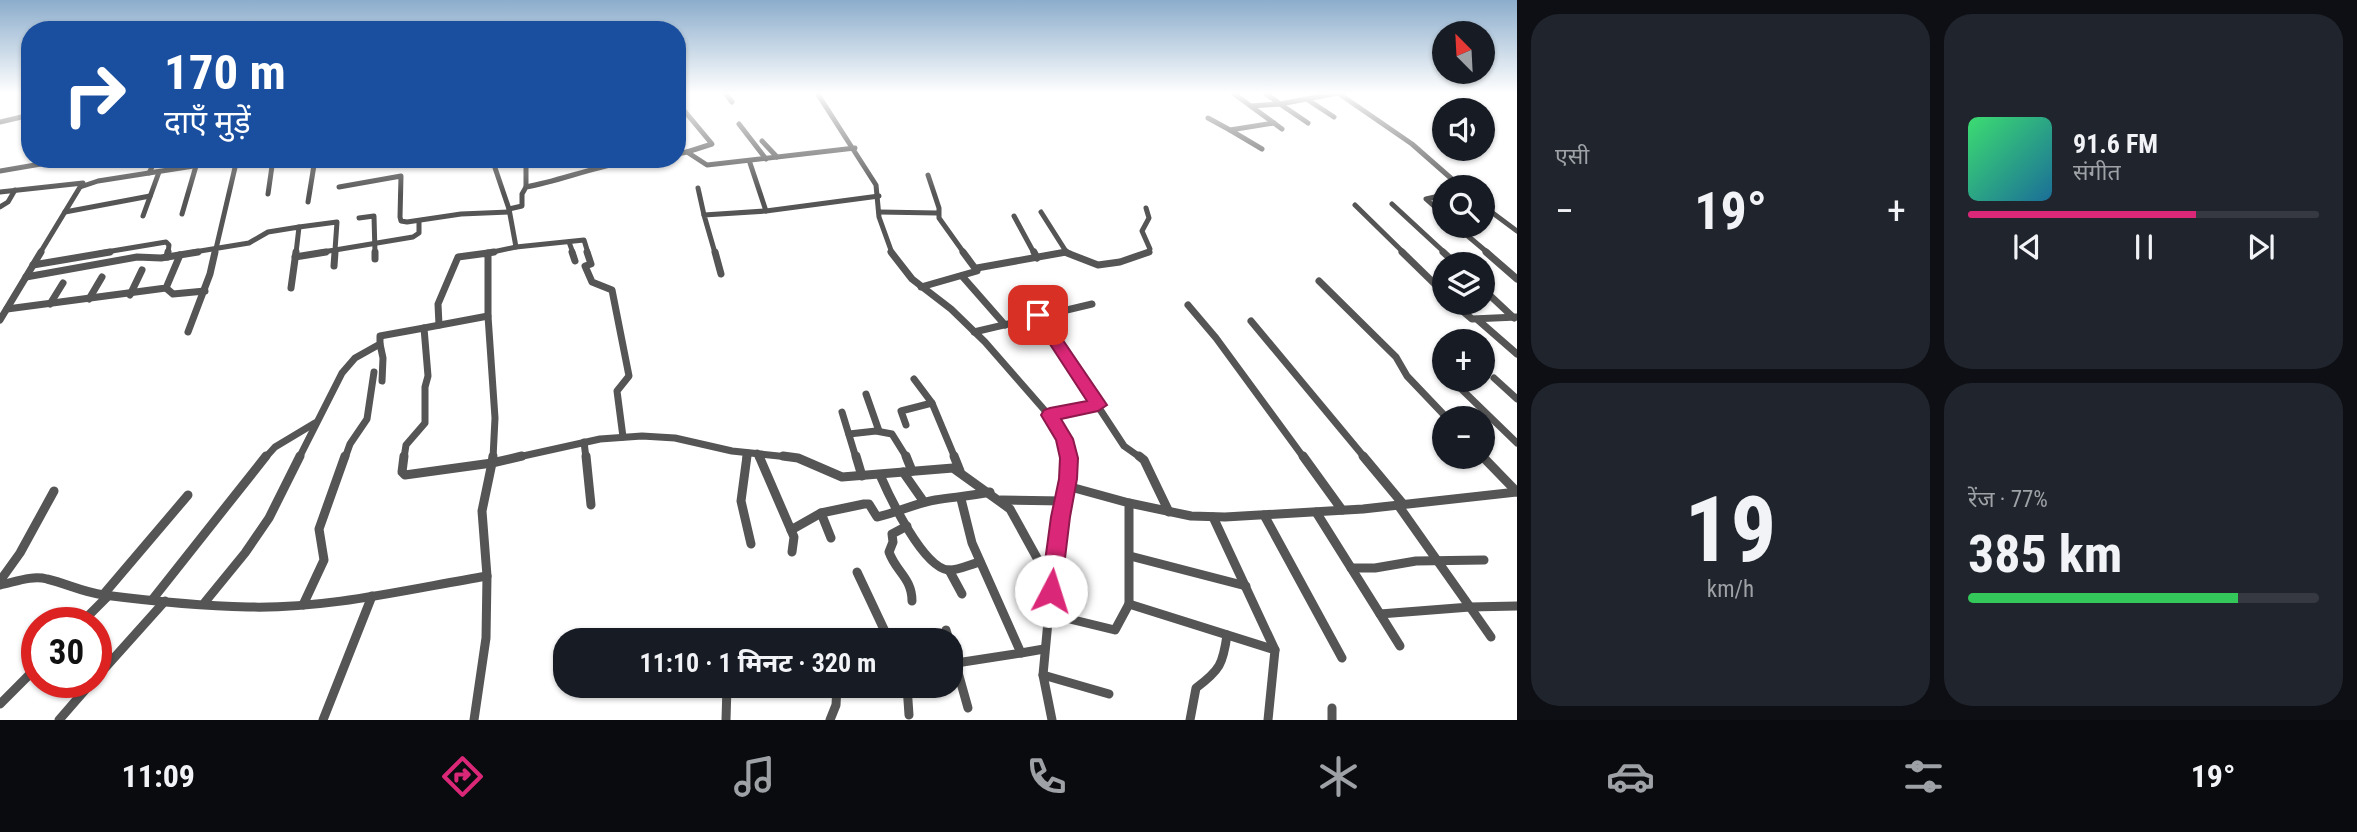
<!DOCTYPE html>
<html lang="hi">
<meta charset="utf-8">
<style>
body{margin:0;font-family:"Roboto Condensed","Noto Sans Devanagari",sans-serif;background:#20242c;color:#f1f3f6;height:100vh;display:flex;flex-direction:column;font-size:26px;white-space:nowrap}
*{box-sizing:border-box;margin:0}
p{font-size:23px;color:#9ea1a6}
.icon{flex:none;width:38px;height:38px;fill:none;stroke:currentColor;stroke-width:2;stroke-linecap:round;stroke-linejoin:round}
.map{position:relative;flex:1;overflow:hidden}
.panel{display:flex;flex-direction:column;gap:14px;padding:14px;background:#0d0f14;width:840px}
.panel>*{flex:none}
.banner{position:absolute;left:21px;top:21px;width:665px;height:147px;border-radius:28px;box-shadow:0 2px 5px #0004;background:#1a4fa0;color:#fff;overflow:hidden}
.needle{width:46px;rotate:336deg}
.fabs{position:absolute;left:1432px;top:21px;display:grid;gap:14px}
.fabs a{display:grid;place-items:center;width:63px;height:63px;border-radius:50%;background:#171b24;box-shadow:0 2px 5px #0004;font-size:35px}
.speed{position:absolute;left:21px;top:607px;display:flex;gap:14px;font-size:35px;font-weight:700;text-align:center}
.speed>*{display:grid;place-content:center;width:91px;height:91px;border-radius:50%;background:#171b24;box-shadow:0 2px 5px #0004;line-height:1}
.speed .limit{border:10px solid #d22;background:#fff;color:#111}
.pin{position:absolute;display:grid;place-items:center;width:60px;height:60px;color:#fff;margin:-30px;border-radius:14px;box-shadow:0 4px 10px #0006}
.me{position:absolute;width:77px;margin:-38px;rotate:5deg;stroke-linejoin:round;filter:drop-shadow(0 0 5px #0008)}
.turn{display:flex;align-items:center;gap:24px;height:147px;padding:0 28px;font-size:32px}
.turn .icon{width:91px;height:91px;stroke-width:2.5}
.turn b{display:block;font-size:49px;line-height:60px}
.big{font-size:52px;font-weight:700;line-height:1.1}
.panel .tile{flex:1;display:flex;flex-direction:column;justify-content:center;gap:10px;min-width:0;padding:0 24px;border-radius:28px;background:#20242c}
.panel .dial{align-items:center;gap:0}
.dial b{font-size:91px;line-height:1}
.song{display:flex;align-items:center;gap:21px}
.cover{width:84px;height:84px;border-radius:10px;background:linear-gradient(135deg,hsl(140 70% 55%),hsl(200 70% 35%))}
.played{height:7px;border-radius:4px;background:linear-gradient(90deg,#db2777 65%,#363941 65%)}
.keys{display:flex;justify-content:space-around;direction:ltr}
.heat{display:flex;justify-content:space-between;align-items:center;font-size:38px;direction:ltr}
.charge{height:10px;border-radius:5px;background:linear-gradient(90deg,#34c759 77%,#363941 0)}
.panel .tiles{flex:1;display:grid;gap:14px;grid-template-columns:repeat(2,1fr)}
.trip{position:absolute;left:553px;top:628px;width:410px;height:70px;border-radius:28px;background:#171b24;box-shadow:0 2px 5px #0004;font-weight:700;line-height:70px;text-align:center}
.dock{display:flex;height:112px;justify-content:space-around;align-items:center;background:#090b0e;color:#9ea1a6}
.dock .icon{width:49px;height:49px}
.dock .active{color:#db2777}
.dock b{font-size:32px;color:#f1f3f6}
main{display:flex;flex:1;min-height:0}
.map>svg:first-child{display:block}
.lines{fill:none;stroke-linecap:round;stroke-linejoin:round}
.street-far2{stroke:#555;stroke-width:5}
.street-far1{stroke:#555;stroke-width:7}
.street{stroke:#555;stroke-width:9}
.route{fill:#db2777;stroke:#8e194d;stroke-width:2}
</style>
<main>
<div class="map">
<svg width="1517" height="720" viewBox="0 0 1517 720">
<rect width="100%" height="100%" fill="#fff"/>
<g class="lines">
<g class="street-far2">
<path d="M725,93L732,102"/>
<path d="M817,93L876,185L879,217L892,253"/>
<path d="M1233,93L1282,129"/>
<path d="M1265,93L1280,104L1338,93"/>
<path d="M1338,93L1412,144L1461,187"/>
<path d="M1308,100L1334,117"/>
<path d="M677,102L712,144L687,152"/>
<path d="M1251,106L1280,104L1308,123"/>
<path d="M1208,118L1230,130"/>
<path d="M0,122L30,115"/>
<path d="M739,124L766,159"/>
<path d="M762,141L777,157"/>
<path d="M1262,149L1230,130L1274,123"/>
<path d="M677,154L687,152L707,165L855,148"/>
<path d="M492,159L509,209L516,247L584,240L588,253"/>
<path d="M618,160L620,163L641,159"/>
<path d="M750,163L766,211"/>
<path d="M0,171L70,159"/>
<path d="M149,173L156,159"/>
<path d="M928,175L939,208V218L964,253"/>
<path d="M339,187L401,176L400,217L401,221L407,222L461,214L509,212"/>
<path d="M526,187V165L549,159"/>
<path d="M698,188L704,215"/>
<path d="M0,192L83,183"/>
<path d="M268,194L273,159"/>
<path d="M1444,195L1426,199L1444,215"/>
<path d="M308,202L315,159"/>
<path d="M1392,204L1445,253"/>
<path d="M1355,205L1404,253"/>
<path d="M1482,205L1517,231"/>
<path d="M0,207L8,202L15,190"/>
<path d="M1146,208L1149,218L1142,231L1150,249L1148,253"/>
<path d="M509,209L522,206V194L526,187C558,181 588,169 620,163"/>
<path d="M65,212L150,196"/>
<path d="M879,212L937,213"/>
<path d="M1041,212L1067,253H1065"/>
<path d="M182,214L196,166"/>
<path d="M143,216L159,172"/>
<path d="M1014,216L1034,253"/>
<path d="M359,218L374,216L375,253"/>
<path d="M1456,226L1488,253"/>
<path d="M299,227L337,222L335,250L316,253"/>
<path d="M569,242L573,253"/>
<path d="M40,253L80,187L98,181L238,159"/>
<path d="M100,253L166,242L169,245L168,253"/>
<path d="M188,253L249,243L268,232L299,227L296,253"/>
<path d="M215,253L237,159"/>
<path d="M335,253V250L413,237L419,233V221"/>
<path d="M485,253H488"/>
<path d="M488,253L516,247"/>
<path d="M715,253L704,215L766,211L879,196"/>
<path d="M1067,253H1070"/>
</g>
<g class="street-far1">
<path d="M375,252V259"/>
<path d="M572,252L575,261"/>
<path d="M587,252L591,264L585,266L592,282L612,290L629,376L617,391L623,437"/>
<path d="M715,252L721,274"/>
<path d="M891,252L912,279L951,309L985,342L1054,421L1065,439L1069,458"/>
<path d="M1034,252L1037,258"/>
<path d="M1402,252L1444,293"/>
<path d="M1443,252L1456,264"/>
<path d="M1486,252L1517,279"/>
<path d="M488,253L494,252"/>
<path d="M1067,253L1098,265L1120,262L1149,252"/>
<path d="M167,257L168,252"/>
<path d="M295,257L326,252"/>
<path d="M33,265L110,252"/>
<path d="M334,266L335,252"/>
<path d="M977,268L1066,252"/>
<path d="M962,276L1005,325"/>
<path d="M26,277L137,257L161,258L198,252"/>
<path d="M1319,281L1396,357L1407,376L1447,418"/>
<path d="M921,287L977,271L963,252"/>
<path d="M166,288L173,294L205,291"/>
<path d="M291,288L296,252"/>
<path d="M1482,288L1514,318"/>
<path d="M130,295L142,270"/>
<path d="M89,299L102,277"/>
<path d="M1453,303L1472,319L1517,317"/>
<path d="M50,304L63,283"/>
<path d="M1188,305L1216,338L1304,458"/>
<path d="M7,309L166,288L180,255"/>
<path d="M1038,315L1124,446L1141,458"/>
<path d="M0,320L41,252"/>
<path d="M1478,320L1517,354"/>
<path d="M1251,321L1365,458"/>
<path d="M439,325L438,304L458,257L488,253V316"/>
<path d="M188,332L210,274L215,252"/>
<path d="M974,332L1092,304"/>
<path d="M380,344L383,358L382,381"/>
<path d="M1494,378L1517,399"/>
<path d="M914,379L932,403L955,458"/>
<path d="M1453,381L1517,443"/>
<path d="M866,394L879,431"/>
<path d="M842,412L856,458"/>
<path d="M1050,415L1099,405"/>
<path d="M906,425L901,411L932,403"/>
<path d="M849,434L876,431L892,434L907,458"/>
<path d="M584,442L586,458"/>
<path d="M757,453L759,458"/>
<path d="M1482,456L1484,458"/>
<path d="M265,458L275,447L315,423"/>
<path d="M299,458L342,373L355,358L380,344V336L424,328"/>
<path d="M345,458L350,444L367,419L374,372"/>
<path d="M404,458L406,445L425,423V387L428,376L424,328L488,316L495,418L493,458"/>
<path d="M514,458L600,439L642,436L675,438L732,451L798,458"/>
<path d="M746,458L747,453"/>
</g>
<g class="street">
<path d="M404,456L402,472L405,475L492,463"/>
<path d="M586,456L591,505"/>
<path d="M747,456L741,501L751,544"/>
<path d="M759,456L791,530L821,513L864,504H869L877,517C897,513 916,503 935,500C954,497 971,496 990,492"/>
<path d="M783,456L798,458L842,477L953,468L1010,509L1042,567L1051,591"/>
<path d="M856,456L862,476"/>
<path d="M906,456L912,471"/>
<path d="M954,456L960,471"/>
<path d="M1139,456L1144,460L1169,512"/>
<path d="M1303,456L1342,510"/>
<path d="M1363,456L1403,504"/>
<path d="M1482,456L1517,492"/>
<path d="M492,463L493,456"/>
<path d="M492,463L522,456"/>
<path d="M903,472L924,502"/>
<path d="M880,475C890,498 923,567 948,570C957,571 971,564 980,562"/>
<path d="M1067,486L1129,503V604"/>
<path d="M1001,500L1063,501"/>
<path d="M1129,503L1191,516L1225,517L1363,509L1517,492"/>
<path d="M1316,512L1380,614L1470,607L1398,505"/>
<path d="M821,513L831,538"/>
<path d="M1264,515L1342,658"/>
<path d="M1213,517L1275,650"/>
<path d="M907,526L892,534L893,542L889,552C896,572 912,578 912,601"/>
<path d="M791,530L794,537L792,552"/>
<path d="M1130,556L1246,586"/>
<path d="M1351,568H1375L1416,561L1484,560"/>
<path d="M949,570L962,594"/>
<path d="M857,572L889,640"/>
<path d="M0,581L20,553L54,491"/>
<path d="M0,585C15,582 32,575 47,579C68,584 82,592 104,595C151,601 201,606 248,607C328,609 409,589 487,576L482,511L492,463"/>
<path d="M103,595L188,495"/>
<path d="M152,600L266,456"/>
<path d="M205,602L245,553L269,518L300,456"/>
<path d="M303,605L324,560L319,529L345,456"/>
<path d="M1470,607L1517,606"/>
<path d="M1470,607L1491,637"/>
<path d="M1049,614L1115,630L1129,604L1275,650L1268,720"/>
<path d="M1380,614L1400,646"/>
<path d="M81,623L108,596"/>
<path d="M946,630L949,640"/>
<path d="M950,644L968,708"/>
<path d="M1021,653L1044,649"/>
<path d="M950,664L1021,653L972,543L961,499"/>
<path d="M1043,675L1109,694"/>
<path d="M96,678L165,601"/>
<path d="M907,686L909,715"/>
<path d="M0,704L37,667"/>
<path d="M1332,708V720"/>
<path d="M59,720L92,682"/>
<path d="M323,720L372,596"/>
<path d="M474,720L486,638L487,576"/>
<path d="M726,720L727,686"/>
<path d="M830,720L836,705L837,686"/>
<path d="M1052,720L1043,675L1054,557L1068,479L1069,456"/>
<path d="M1190,720L1196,688C1220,670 1223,664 1227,635"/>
</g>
</g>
<linearGradient id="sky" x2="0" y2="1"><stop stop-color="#8cadcc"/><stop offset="0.48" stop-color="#fff"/><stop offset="1" stop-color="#fff" stop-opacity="0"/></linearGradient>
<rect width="1517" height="194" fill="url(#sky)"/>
<path class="route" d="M1038,310L1043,311L1107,405L1098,411L1061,419L1073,439L1078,458L1077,479L1070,517L1061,591L1058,598L1051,600L1044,598L1041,591L1051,517L1059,479L1060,458L1056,440L1041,415L1044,410L1050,408L1087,401L1031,315Z"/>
</svg>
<div class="fabs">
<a><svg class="needle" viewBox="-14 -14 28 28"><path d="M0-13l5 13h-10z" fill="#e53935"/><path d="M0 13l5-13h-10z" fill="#9ea1a6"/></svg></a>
<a><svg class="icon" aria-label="sound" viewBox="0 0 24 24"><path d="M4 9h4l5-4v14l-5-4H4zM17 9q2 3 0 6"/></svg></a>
<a><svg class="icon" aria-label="search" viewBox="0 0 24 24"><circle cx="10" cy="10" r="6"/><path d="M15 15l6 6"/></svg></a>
<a><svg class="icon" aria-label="layers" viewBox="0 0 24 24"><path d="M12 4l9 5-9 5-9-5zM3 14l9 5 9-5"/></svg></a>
<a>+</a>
<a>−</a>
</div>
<div class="speed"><div class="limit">30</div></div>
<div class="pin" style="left:1038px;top:315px;background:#d93025"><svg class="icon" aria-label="arrive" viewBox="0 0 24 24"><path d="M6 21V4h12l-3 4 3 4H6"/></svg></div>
<svg class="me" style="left:1051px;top:591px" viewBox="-20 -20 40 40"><circle r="19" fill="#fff"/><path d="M0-13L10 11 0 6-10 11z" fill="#db2777"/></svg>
<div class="trip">11:10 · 1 मिनट · 320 m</div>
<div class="banner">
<div class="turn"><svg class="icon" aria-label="right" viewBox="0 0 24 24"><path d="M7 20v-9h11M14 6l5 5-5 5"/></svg><div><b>170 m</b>दाएँ मुड़ें</div></div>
</div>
</div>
<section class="panel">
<div class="tiles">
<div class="tile"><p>एसी</p>
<div class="heat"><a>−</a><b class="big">19°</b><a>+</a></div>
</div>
<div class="tile">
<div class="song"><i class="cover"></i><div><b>91.6 FM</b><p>संगीत</p></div></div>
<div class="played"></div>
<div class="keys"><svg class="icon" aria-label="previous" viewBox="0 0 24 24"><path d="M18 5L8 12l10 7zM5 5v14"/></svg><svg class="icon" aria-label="pause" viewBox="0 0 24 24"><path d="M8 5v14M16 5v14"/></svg><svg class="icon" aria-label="next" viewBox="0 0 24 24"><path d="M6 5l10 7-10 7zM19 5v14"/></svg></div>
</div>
<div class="tile dial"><b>19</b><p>km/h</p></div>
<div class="tile"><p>रेंज · 77%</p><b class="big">385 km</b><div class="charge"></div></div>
</div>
</section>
</main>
<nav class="dock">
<b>11:09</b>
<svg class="icon active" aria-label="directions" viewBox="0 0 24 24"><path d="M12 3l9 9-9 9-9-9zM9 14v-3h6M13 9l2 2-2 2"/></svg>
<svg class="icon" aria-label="music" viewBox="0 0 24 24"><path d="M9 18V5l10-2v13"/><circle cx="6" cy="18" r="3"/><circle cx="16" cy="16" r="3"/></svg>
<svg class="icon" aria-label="phone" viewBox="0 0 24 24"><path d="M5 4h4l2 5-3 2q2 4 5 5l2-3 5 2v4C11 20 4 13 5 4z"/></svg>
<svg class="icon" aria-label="climate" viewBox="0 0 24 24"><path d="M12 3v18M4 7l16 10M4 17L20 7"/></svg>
<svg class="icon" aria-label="car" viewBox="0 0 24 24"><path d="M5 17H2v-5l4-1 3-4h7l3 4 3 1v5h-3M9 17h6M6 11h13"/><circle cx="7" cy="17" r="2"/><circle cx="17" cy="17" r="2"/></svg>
<svg class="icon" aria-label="filters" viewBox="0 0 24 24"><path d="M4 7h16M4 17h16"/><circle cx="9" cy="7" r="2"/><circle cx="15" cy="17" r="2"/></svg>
<b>19°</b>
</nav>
